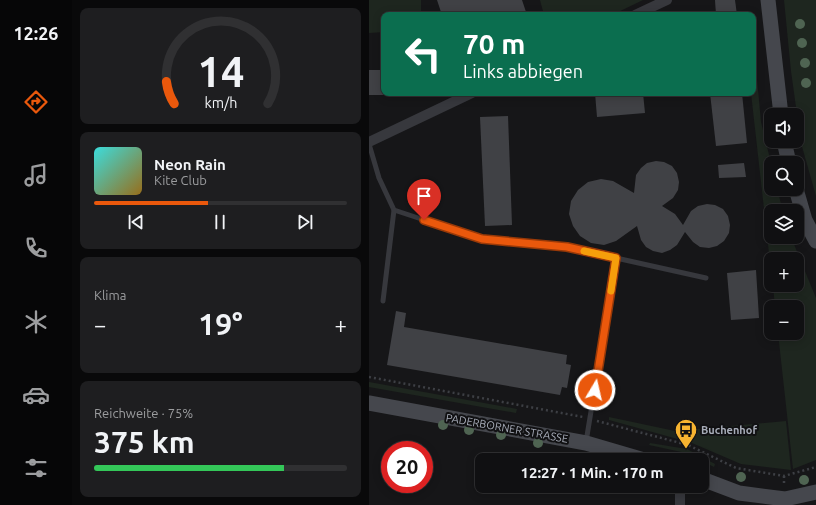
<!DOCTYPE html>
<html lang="de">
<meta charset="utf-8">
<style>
body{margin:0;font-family:Ubuntu,sans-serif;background:#1e1e20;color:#f1f3f6;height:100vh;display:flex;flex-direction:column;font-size:15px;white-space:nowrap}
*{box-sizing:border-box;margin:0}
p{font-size:13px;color:#9c9d9f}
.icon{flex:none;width:22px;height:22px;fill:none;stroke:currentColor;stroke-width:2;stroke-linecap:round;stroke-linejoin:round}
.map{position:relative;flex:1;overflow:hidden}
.side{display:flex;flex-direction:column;gap:8px;padding:8px;background:#09090a;width:297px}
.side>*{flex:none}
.top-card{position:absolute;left:12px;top:12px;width:375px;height:84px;border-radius:8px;box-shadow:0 2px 10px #0003,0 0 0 1px #303032;background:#0b6e4f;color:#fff;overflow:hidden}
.fabs{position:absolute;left:395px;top:108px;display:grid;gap:8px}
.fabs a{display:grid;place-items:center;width:40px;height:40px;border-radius:8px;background:#101012;box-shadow:0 2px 10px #0003,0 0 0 1px #303032;font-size:20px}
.speed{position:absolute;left:12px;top:441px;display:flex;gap:8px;font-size:20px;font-weight:700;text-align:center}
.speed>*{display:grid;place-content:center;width:52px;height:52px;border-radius:50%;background:#101012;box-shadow:0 2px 10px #0003,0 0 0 1px #303032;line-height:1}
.speed .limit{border:6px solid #d22;background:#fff;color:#111}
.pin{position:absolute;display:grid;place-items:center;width:34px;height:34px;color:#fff;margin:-41px -17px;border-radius:50% 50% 50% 0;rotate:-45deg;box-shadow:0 0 4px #0007}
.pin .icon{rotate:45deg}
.me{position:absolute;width:44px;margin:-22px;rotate:9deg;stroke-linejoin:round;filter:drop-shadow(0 0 3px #0008)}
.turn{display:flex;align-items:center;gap:14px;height:84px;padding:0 16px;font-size:18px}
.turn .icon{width:52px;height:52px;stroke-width:2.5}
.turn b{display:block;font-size:28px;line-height:34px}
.big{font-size:30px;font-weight:600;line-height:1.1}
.side .widget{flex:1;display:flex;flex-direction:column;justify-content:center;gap:6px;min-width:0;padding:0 14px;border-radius:8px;background:#1e1e20}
.side .dial{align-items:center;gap:0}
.dial svg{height:104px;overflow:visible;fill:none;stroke:#303032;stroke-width:7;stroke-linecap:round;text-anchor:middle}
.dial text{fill:#f1f3f6;stroke:none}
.song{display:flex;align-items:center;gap:12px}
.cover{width:48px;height:48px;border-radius:6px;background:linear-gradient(135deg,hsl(180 70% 55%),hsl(40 70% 35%))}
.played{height:4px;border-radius:2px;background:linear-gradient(90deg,#ea580c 45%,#303032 45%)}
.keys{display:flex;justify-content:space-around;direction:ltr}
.heat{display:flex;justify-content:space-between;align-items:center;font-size:22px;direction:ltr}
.charge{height:6px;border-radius:3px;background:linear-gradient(90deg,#34c759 75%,#303032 0)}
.trip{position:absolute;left:106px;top:453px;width:234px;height:40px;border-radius:8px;background:#101012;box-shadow:0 2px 10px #0003,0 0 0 1px #303032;font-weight:600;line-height:40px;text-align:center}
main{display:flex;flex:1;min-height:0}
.menu{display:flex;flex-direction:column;width:72px;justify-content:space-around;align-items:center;background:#060607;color:#9c9d9f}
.menu .icon{width:28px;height:28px}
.menu .selected{color:#ea580c}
.menu b{font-size:18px;color:#f1f3f6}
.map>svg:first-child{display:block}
.green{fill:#1e261f}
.building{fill:#404145}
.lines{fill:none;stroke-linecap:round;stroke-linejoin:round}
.path{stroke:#3d3f44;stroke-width:2.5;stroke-dasharray:2 3;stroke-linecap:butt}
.lane{stroke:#37383d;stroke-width:5}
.street{stroke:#37383d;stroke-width:10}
.secondary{stroke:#45474d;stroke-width:15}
.tree{fill:#4f6452}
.route-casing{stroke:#983908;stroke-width:10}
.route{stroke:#ea580c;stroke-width:7}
.slow{stroke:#f59e0b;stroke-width:7}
.labels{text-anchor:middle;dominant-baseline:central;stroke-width:4;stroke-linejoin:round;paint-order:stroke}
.street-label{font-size:11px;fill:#a8adb9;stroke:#111113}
.poi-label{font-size:11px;font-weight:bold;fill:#a8adb9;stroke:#111113;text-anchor:start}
</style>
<main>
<nav class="menu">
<b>12:26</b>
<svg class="icon selected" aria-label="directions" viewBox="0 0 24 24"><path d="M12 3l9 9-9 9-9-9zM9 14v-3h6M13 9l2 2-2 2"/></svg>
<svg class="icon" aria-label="music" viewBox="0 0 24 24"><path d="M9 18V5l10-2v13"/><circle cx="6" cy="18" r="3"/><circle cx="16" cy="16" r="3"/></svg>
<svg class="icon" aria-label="phone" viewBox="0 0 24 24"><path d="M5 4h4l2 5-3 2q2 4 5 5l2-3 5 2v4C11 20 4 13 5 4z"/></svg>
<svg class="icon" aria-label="climate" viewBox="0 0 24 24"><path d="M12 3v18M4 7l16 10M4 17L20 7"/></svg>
<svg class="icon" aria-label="car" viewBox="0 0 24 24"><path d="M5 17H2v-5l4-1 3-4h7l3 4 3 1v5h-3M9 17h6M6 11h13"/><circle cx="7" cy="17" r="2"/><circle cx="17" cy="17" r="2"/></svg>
<svg class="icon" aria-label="filters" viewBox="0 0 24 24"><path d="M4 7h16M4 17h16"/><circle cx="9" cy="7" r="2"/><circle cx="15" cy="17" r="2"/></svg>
</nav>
<section class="side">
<div class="widget dial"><svg viewBox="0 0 100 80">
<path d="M14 69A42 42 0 1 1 86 69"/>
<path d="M14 69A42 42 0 0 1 8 52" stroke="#ea580c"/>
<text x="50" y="56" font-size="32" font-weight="700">14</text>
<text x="50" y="72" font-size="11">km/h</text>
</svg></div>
<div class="widget">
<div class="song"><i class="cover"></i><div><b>Neon Rain</b><p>Kite Club</p></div></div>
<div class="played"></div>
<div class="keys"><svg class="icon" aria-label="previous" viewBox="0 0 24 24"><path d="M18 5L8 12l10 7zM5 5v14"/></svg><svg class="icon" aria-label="pause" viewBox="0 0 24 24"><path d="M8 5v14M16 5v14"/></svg><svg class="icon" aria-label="next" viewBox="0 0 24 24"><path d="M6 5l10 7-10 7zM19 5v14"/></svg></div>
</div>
<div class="widget"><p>Klima</p>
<div class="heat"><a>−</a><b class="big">19°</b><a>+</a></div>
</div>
<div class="widget"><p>Reichweite · 75%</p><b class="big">375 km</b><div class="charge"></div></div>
</section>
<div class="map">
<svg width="447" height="505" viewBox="0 0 447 505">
<rect width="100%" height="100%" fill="#161618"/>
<g class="green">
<path d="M0,0H52V15H15V32L0,33Z"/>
<path d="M171,0H274L243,15H175Z"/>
<path d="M415,0H447V196L432,143L422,71Z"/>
<path d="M384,36L392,122L402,163V189H408L414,211H402V237H422L447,298V460L424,469L409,333H428V307H406L404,285H428V259H402V271L382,93H384Z"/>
<path d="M0,382L148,409L147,413L0,387Z"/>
<path d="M240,417L306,431L417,421L422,470L372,464L323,443L240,420Z"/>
<path d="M281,443L318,449L346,464L345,467L317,453L280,445Z"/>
</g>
<g class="building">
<path d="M68,0H153L158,15H73Z"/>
<path d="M346,0H366L368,15H347Z"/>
<rect x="0" y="70" width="15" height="25"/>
<path d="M226,93H274L276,113L228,117Z"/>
<path d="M341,93H373L378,143L347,146Z"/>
<path d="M139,116L143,225L116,226L111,117Z"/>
<path d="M287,161L295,162L303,166L308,173L310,182L309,190L304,198L293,206L306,214L314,225L322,211L329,206L338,204L346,205L354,209L359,216L361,225L360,233L355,241L348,246L340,248L331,247L324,242L316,232L308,245L301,250L293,253L284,251L277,247L272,240L268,226L247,241L235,245L222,243L211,236L204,226L200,214L202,201L209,190L219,182L232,179L244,181L265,193L267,175L272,168L278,163Z"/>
<path d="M375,163L377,177L350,178L349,165Z"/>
<path d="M387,270L390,318L362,320L358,273Z"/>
<path d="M27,311L37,313L35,327L198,355L197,364L202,365L198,388L193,387L191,395L18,365Z"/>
</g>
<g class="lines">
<g class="path">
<path d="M0,377L214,417"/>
<path d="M228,421L319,445L367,468L415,476L447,467"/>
<path d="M415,476V486"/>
</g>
<g class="lane">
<path d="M0,144L10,178L25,210L113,239L198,247L247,258L217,442"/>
<path d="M247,258L337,278"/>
<path d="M14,301L25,210"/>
</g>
<g class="street">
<path d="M266,15L298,0"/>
<path d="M0,142L103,93"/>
<path d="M311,505V486"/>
</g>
<g class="secondary">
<path d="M399,0L412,115"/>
<path d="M415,141L420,163"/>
<path d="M427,189L436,220L447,241"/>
<path d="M0,403L217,443L275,460"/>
<path d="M333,479L370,493L416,499L447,492"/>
</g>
</g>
<g class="tree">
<circle cx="431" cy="24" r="5"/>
<circle cx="433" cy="43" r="5"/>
<circle cx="436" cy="63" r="5"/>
<circle cx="437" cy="83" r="5"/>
<circle cx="74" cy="425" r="5"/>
<circle cx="100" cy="430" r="5"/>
<circle cx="132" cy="435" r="5"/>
<circle cx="169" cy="443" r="5"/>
<circle cx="372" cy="477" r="5"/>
<circle cx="435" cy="480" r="5"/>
</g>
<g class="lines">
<g class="route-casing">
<path id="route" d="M55,220L113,239L198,247L247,258L226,390"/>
</g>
<use href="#route" class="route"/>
<path class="slow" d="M215,251L247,258L242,291"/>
</g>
<defs>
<g id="bus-pin" transform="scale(1.15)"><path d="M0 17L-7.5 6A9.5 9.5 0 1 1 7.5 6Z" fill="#f7b430" stroke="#111113"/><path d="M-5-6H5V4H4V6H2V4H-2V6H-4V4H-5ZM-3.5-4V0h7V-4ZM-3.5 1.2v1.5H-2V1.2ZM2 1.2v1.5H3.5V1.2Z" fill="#111"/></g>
</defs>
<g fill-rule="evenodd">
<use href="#bus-pin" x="317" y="430"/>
</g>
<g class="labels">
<g class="street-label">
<text transform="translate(138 428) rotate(10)">PADERBORNER STRASSE</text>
</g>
<g class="poi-label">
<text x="332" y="430">Buchenhof</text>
</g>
</g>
</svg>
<div class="fabs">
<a><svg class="icon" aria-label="sound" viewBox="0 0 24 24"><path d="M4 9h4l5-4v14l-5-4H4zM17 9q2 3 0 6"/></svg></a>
<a><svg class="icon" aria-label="search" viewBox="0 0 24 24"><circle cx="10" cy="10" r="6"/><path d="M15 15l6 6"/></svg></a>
<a><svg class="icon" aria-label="layers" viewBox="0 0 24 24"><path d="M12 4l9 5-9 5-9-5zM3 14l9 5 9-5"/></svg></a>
<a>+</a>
<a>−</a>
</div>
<div class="speed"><div class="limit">20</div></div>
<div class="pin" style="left:55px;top:220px;background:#d93025"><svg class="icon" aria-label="arrive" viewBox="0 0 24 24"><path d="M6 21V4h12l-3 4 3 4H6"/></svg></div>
<svg class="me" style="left:226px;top:390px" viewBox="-20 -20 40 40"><circle r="17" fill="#ea580c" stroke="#fff" stroke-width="3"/><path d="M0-11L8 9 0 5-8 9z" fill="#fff"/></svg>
<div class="trip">12:27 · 1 Min. · 170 m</div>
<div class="top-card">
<div class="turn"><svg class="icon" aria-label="left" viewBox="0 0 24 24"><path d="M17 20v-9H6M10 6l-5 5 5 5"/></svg><div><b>70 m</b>Links abbiegen</div></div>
</div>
</div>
</main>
